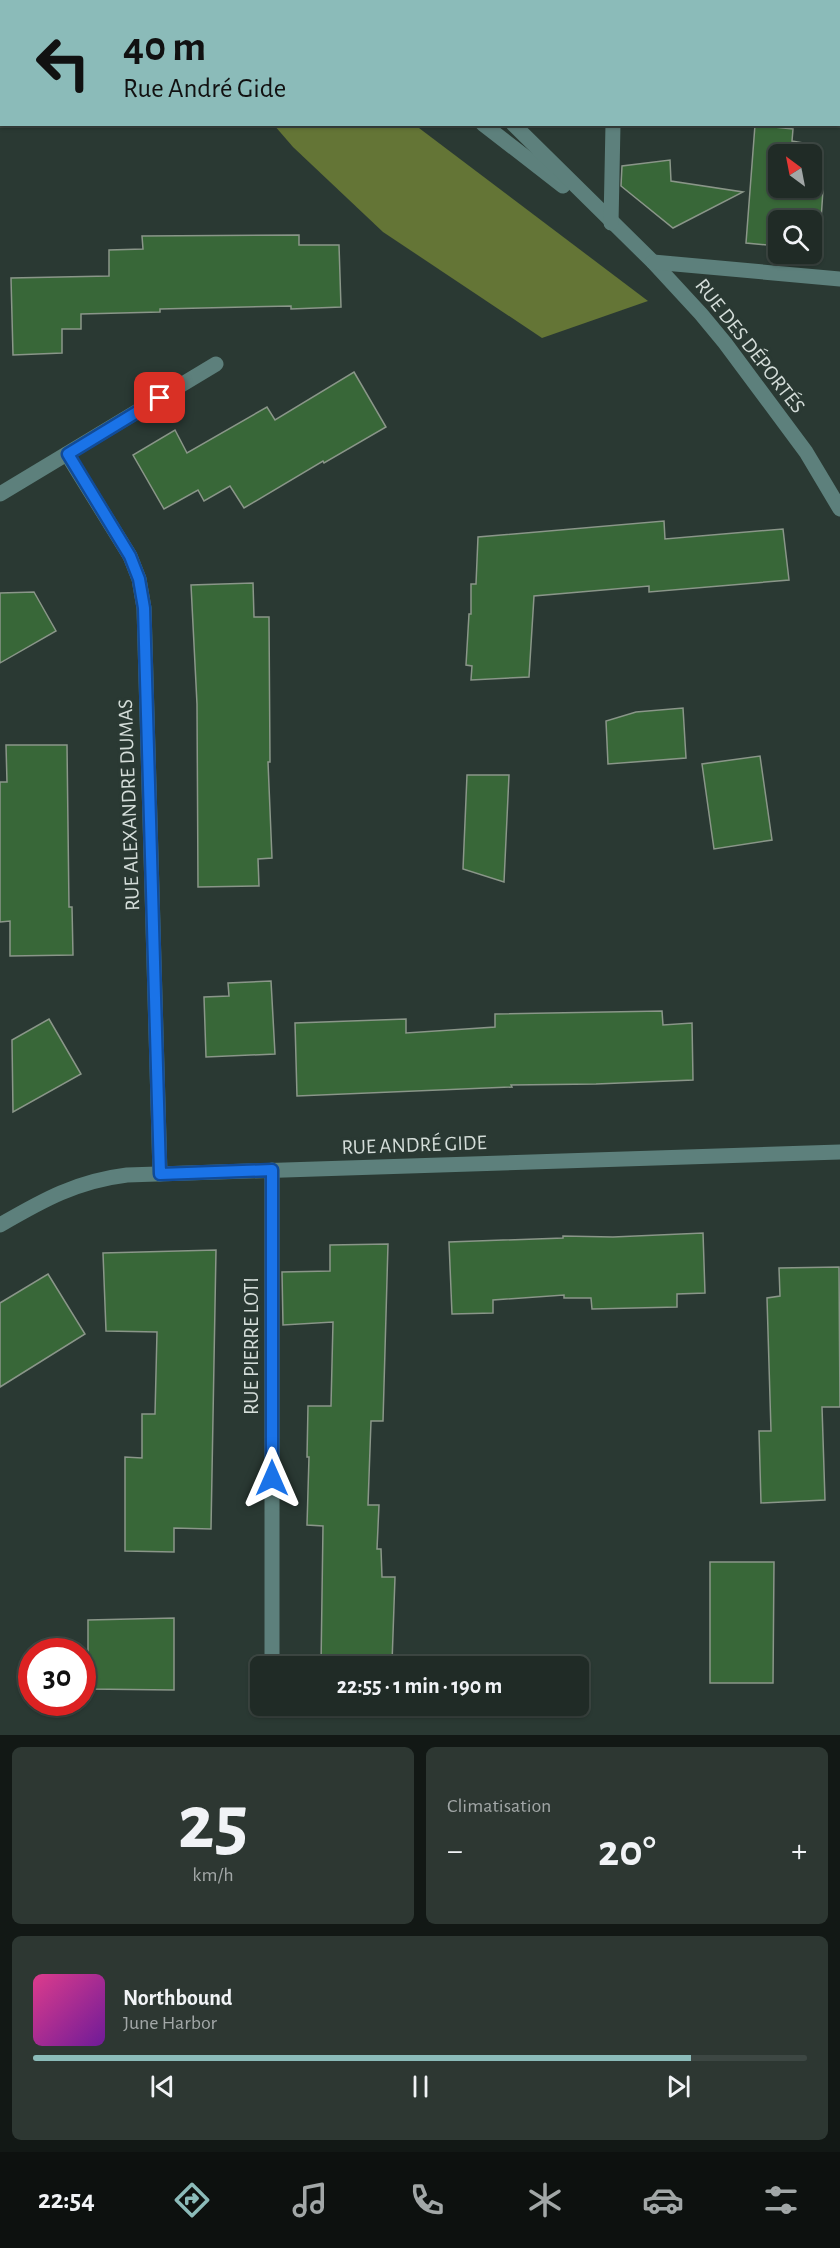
<!DOCTYPE html>
<html lang="fr">
<meta charset="utf-8">
<style>
body{margin:0;font-family:"Alegreya Sans",sans-serif;background:#2d3732;color:#f1f3f6;height:100vh;display:flex;flex-direction:column;font-size:22px;white-space:nowrap}
*{box-sizing:border-box;margin:0}
p{font-size:20px;color:#a2a7a7}
.icon{flex:none;width:33px;height:33px;fill:none;stroke:currentColor;stroke-width:2;stroke-linecap:round;stroke-linejoin:round}
.map{position:relative;height:1735px;overflow:hidden}
.side{display:flex;flex-direction:column;gap:12px;padding:12px;background:#121815;flex:1}
.side>*{flex:none}
.hud{position:absolute;left:0px;top:0px;width:840px;height:126px;box-shadow:0 2px 4px #0004,0 0 0 2px #3d4743;background:#8bbbb9;color:#111;overflow:hidden}
.needle{width:39px;rotate:328deg}
.fabs{position:absolute;left:768px;top:144px;display:grid;gap:12px}
.fabs a{display:grid;place-items:center;width:54px;height:54px;border-radius:9px;background:#202b26;box-shadow:0 2px 4px #0004,0 0 0 2px #3d4743;font-size:30px}
.speed{position:absolute;left:18px;top:1638px;display:flex;gap:12px;font-size:30px;font-weight:700;text-align:center}
.speed>*{display:grid;place-content:center;width:78px;height:78px;border-radius:50%;background:#202b26;box-shadow:0 2px 4px #0004,0 0 0 2px #3d4743;line-height:1}
.speed .limit{border:9px solid #d22;background:#fff;color:#111}
.pin{position:absolute;display:grid;place-items:center;width:51px;height:51px;color:#fff;margin:-26px;border-radius:12px;box-shadow:0 3px 9px #0006}
.me{position:absolute;width:66px;margin:-33px;rotate:0deg;stroke-linejoin:round;filter:drop-shadow(0 0 4px #0008)}
.turn{display:flex;align-items:center;gap:21px;height:126px;padding:0 24px;font-size:27px}
.turn .icon{width:78px;height:78px;stroke-width:2.5}
.turn b{display:block;font-size:42px;line-height:51px}
.big{font-size:45px;font-weight:600;line-height:1.1}
.side .widget{flex:1;display:flex;flex-direction:column;justify-content:center;gap:9px;min-width:0;padding:0 21px;border-radius:9px;background:#2d3732}
.side .dial{align-items:center;gap:0}
.dial b{font-size:78px;line-height:1}
.song{display:flex;align-items:center;gap:18px}
.cover{width:72px;height:72px;border-radius:9px;background:linear-gradient(135deg,hsl(330 70% 55%),hsl(280 70% 35%))}
.played{height:6px;border-radius:3px;background:linear-gradient(90deg,#8bbbb9 85%,#3d4743 85%)}
.keys{display:flex;justify-content:space-around;direction:ltr}
.heat{display:flex;justify-content:space-between;align-items:center;font-size:33px;direction:ltr}
.side .tiles{flex:1;display:grid;gap:12px;grid-template-columns:1fr 1fr}
.widget:last-child{grid-column:span 2}
.trip{position:absolute;left:250px;top:1656px;width:339px;height:60px;border-radius:9px;background:#202b26;box-shadow:0 2px 4px #0004,0 0 0 2px #3d4743;font-weight:600;line-height:60px;text-align:center}
.dock{display:flex;height:96px;justify-content:space-around;align-items:center;background:#0d110f;color:#a2a7a7}
.dock .icon{width:42px;height:42px}
.dock .on{color:#8bbbb9}
.dock b{font-size:27px;color:#f1f3f6}
.map>svg:first-child{display:block}
.forest{fill:#647536}
.building{fill:#386738;stroke:#8a9689;stroke-width:1.5}
.lines{fill:none;stroke-linecap:round;stroke-linejoin:round}
.minor{stroke:#5d807c;stroke-width:15}
.route-casing{stroke:#114b97;stroke-width:15}
.route{stroke:#1a73e8;stroke-width:10}
.labels{text-anchor:middle;dominant-baseline:central;stroke-width:6;stroke-linejoin:round;paint-order:stroke}
.street-label{font-size:21px;fill:#d4ddd9;stroke:#2a3933}
</style>
<div class="map">
<svg width="840" height="1735" viewBox="0 0 840 1735">
<rect width="100%" height="100%" fill="#2a3933"/>
<g class="forest">
<path d="M0,0H254L255,1L2,2L0,112Z"/>
<path d="M274,125H415L648,301L542,338L383,232L293,147Z"/>
</g>
<g class="building">
<path d="M755,125L793,129L792,141L804,143L803,149H809L808,154H778V188H803L823,190L819,250L812,249V220H778V246L746,243Z"/>
<path d="M670,160L671,181L743,192L673,228L621,186L622,166Z"/>
<path d="M299,235V245H339L341,307L291,309V306L160,309V312L81,314V329H62V353L13,355L11,278L109,276V250L143,249L142,236Z"/>
<path d="M354,372L386,427L324,463L323,461L244,508L230,486L204,501L198,490L164,509L133,455L175,430L187,453L267,407L275,420Z"/>
<path d="M664,521L665,539L783,529L789,580L649,592V586L534,596L529,677L471,680L472,666L466,665L469,614H471V584H476L478,537Z"/>
<path d="M253,583L254,617H269L270,762H268L272,858L258,859L259,886L198,887L197,704L191,585Z"/>
<path d="M34,592L56,631L0,663V593Z"/>
<path d="M683,708L686,758L608,764L606,721L636,712Z"/>
<path d="M6,745H67L69,907H72L73,955L10,956V921L0,922V782H7Z"/>
<path d="M760,756L772,840L714,849L702,764Z"/>
<path d="M467,775H509L504,882L463,869Z"/>
<path d="M271,981L275,1054L206,1057L204,997L229,996L228,983Z"/>
<path d="M662,1011L663,1025L692,1023L693,1080L596,1084L511,1085L512,1087L297,1096L295,1023L406,1019V1033L495,1027V1014Z"/>
<path d="M49,1019L81,1074L13,1112L12,1040Z"/>
<path d="M703,1233L705,1293L677,1294V1307L592,1309L591,1298H564V1295L493,1300V1313L452,1314L449,1242L563,1238V1236L613,1237Z"/>
<path d="M388,1244L383,1421H371L368,1505H379L377,1549H381L382,1577H395L392,1663L380,1664V1666H321L323,1526L307,1525L309,1457H307L308,1406H331L333,1322L283,1325L282,1272L330,1271V1245Z"/>
<path d="M216,1250L211,1529L174,1528V1552L125,1551V1457L142,1458V1414H155L157,1332L106,1331L103,1253Z"/>
<path d="M839,1267L840,1407H822L825,1500L761,1503L759,1431H771L767,1298L780,1296L779,1268Z"/>
<path d="M48,1274L85,1334L0,1387V1303Z"/>
<path d="M710,1562H774L773,1683H710Z"/>
<path d="M174,1618V1690L88,1689V1620Z"/>
</g>
<g class="lines">
<g class="minor">
<path d="M323,0L325,2"/>
<path d="M383,0L384,2"/>
<path d="M615,2V0"/>
<path d="M483,124L563,186"/>
<path d="M513,124L653,262L701,314L725,343L806,452L840,509"/>
<path d="M611,223L613,124"/>
<path d="M653,262L840,279"/>
<path d="M67,454L130,556L139,579L144,608L160,1174"/>
<path d="M0,494L216,364"/>
<path d="M0,1225C43,1200 77,1181 127,1175L840,1152"/>
<path d="M272,1666V1170"/>
</g>
</g>
<g class="lines">
<g class="route-casing">
<path id="route" d="M160,398L68,454L130,556L139,579L144,608L160,1174L272,1170V1478"/>
</g>
<use href="#route" class="route"/>
</g>
<g class="labels">
<g class="street-label">
<text transform="translate(750 346) rotate(52)">RUE DES DÉPORTÉS</text>
<text transform="translate(129 805) rotate(-92)">RUE ALEXANDRE DUMAS</text>
<text transform="translate(414 1145) rotate(-2)">RUE ANDRÉ GIDE</text>
<text transform="translate(251 1346) rotate(-90)">RUE PIERRE LOTI</text>
</g>
</g>
</svg>
<div class="fabs">
<a><svg class="needle" viewBox="-14 -14 28 28"><path d="M0-13l5 13h-10z" fill="#e53935"/><path d="M0 13l5-13h-10z" fill="#a2a7a7"/></svg></a>
<a><svg class="icon" aria-label="search" viewBox="0 0 24 24"><circle cx="10" cy="10" r="6"/><path d="M15 15l6 6"/></svg></a>
</div>
<div class="speed"><div class="limit">30</div></div>
<div class="pin" style="left:160px;top:398px;background:#d93025"><svg class="icon" aria-label="arrive" viewBox="0 0 24 24"><path d="M6 21V4h12l-3 4 3 4H6"/></svg></div>
<svg class="me" style="left:272px;top:1478px" viewBox="-20 -20 40 40"><path d="M0-17L14 15 0 8-14 15z" fill="#1a73e8" stroke="#fff" stroke-width="4"/></svg>
<div class="trip">22:55 · 1 min · 190 m</div>
<div class="hud">
<div class="turn"><svg class="icon" aria-label="left" viewBox="0 0 24 24"><path d="M17 20v-9H6M10 6l-5 5 5 5"/></svg><div><b>40 m</b>Rue André Gide</div></div>
</div>
</div>
<section class="side">
<div class="tiles">
<div class="widget dial"><b>25</b><p>km/h</p></div>
<div class="widget"><p>Climatisation</p>
<div class="heat"><a>−</a><b class="big">20°</b><a>+</a></div>
</div>
<div class="widget">
<div class="song"><i class="cover"></i><div><b>Northbound</b><p>June Harbor</p></div></div>
<div class="played"></div>
<div class="keys"><svg class="icon" aria-label="previous" viewBox="0 0 24 24"><path d="M18 5L8 12l10 7zM5 5v14"/></svg><svg class="icon" aria-label="pause" viewBox="0 0 24 24"><path d="M8 5v14M16 5v14"/></svg><svg class="icon" aria-label="next" viewBox="0 0 24 24"><path d="M6 5l10 7-10 7zM19 5v14"/></svg></div>
</div>
</div>
</section>
<nav class="dock">
<b>22:54</b>
<svg class="icon on" aria-label="directions" viewBox="0 0 24 24"><path d="M12 3l9 9-9 9-9-9zM9 14v-3h6M13 9l2 2-2 2"/></svg>
<svg class="icon" aria-label="music" viewBox="0 0 24 24"><path d="M9 18V5l10-2v13"/><circle cx="6" cy="18" r="3"/><circle cx="16" cy="16" r="3"/></svg>
<svg class="icon" aria-label="phone" viewBox="0 0 24 24"><path d="M5 4h4l2 5-3 2q2 4 5 5l2-3 5 2v4C11 20 4 13 5 4z"/></svg>
<svg class="icon" aria-label="climate" viewBox="0 0 24 24"><path d="M12 3v18M4 7l16 10M4 17L20 7"/></svg>
<svg class="icon" aria-label="car" viewBox="0 0 24 24"><path d="M5 17H2v-5l4-1 3-4h7l3 4 3 1v5h-3M9 17h6M6 11h13"/><circle cx="7" cy="17" r="2"/><circle cx="17" cy="17" r="2"/></svg>
<svg class="icon" aria-label="filters" viewBox="0 0 24 24"><path d="M4 7h16M4 17h16"/><circle cx="9" cy="7" r="2"/><circle cx="15" cy="17" r="2"/></svg>
</nav>
